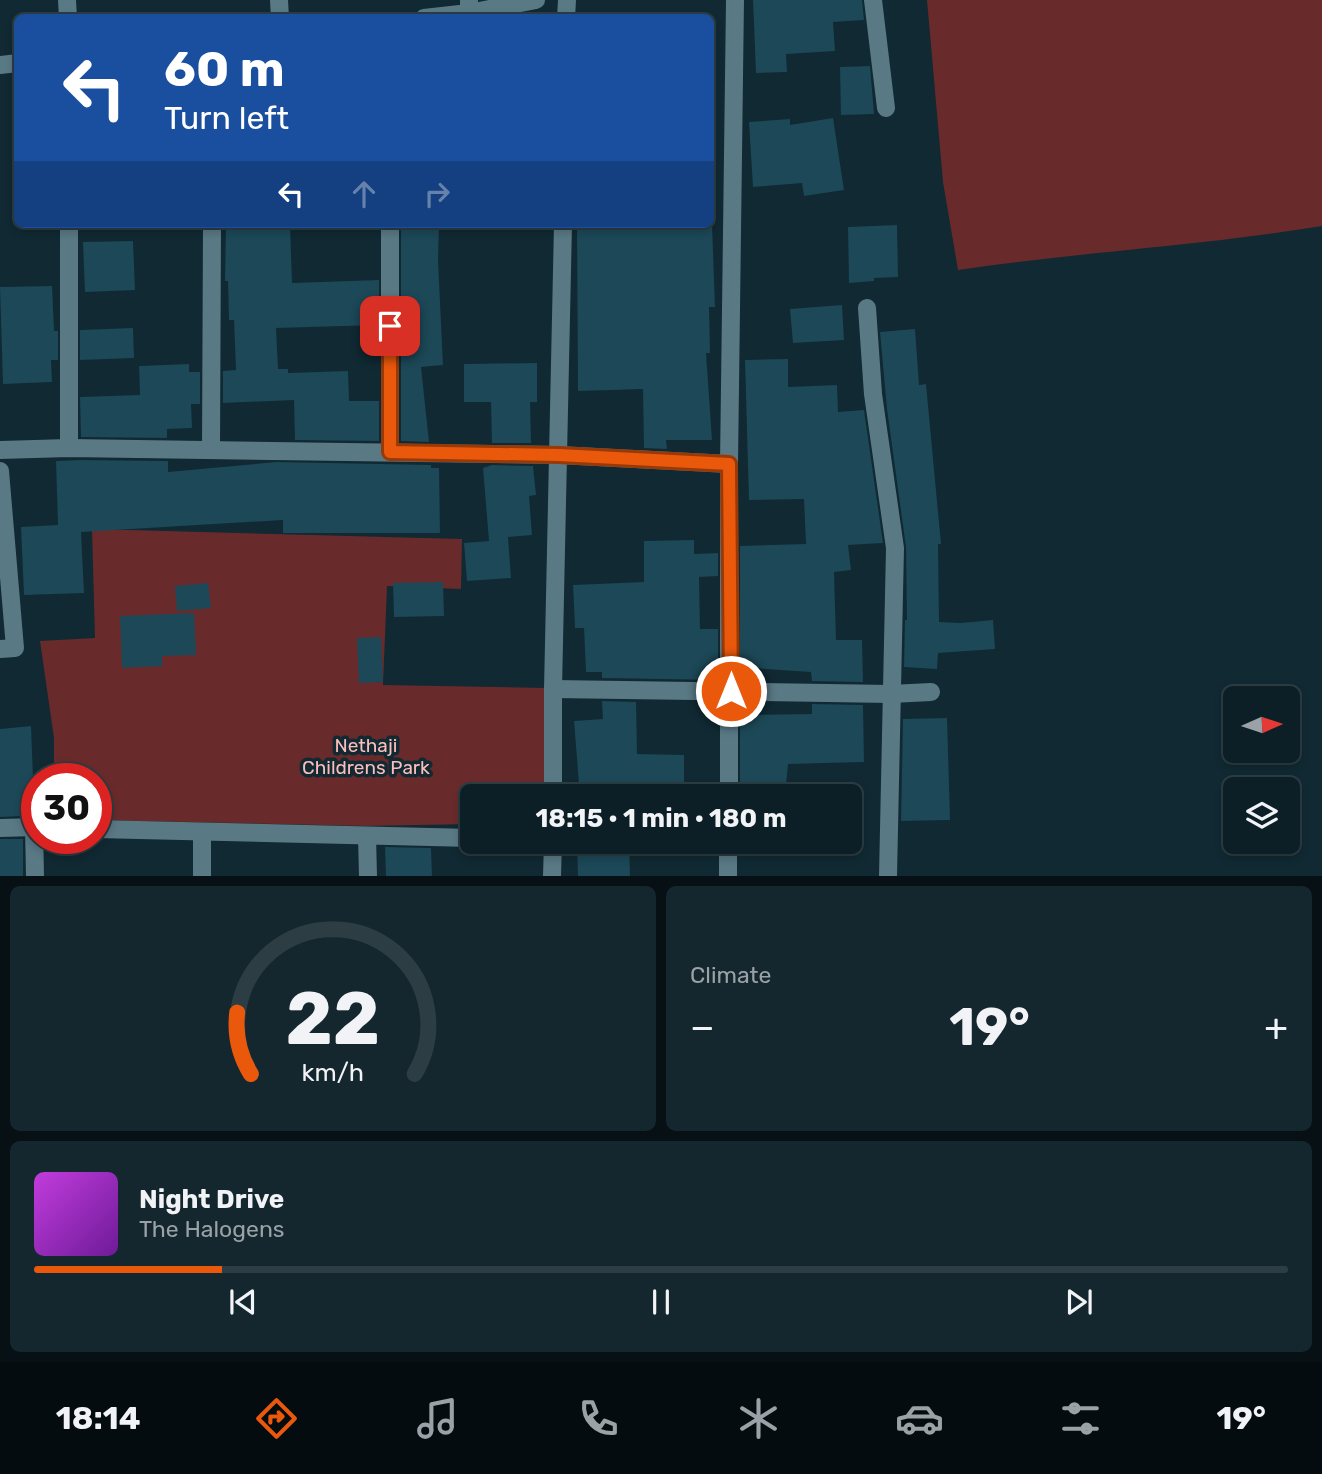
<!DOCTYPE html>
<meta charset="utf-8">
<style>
body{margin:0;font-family:Rubik,sans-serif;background:#15272e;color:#f1f3f6;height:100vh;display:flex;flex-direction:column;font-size:26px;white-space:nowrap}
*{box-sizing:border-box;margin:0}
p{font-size:23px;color:#9aa2a7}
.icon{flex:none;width:38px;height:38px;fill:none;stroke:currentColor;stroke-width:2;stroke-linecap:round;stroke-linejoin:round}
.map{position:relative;height:876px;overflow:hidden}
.drawer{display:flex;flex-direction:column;gap:10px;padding:10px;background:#071115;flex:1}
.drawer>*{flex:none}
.guide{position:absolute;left:14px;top:14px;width:700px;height:214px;border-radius:10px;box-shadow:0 4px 10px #0003,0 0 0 2px #2c3d43;background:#1a4fa0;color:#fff;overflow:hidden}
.needle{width:46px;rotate:87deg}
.tools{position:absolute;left:1223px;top:686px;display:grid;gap:14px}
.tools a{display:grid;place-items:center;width:77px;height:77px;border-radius:10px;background:#0c1f26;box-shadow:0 4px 10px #0003,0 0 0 2px #2c3d43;font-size:35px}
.speed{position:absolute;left:21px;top:763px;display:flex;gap:14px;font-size:35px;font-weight:700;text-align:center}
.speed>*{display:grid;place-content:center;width:91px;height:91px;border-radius:50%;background:#0c1f26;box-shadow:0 4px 10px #0003,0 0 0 2px #2c3d43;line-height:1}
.speed .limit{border:10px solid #d22;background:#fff;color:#111}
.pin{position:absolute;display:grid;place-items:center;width:60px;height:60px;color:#fff;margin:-30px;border-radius:14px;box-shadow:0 4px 10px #0006}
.me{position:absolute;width:77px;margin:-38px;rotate:0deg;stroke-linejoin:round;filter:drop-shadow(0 0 5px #0008)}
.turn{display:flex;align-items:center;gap:24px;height:147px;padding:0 35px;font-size:32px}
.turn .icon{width:91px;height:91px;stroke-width:2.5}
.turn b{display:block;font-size:49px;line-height:60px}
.lanes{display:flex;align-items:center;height:66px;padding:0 35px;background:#0003;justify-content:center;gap:35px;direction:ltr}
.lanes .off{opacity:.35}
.big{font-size:52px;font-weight:700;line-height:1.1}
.drawer .widget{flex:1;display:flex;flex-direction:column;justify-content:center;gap:10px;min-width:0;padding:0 24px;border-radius:10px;background:#15272e}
.drawer .dial{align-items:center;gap:0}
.dial svg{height:182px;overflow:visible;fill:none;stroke:#2c3d43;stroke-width:7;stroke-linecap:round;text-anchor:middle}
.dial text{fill:#f1f3f6;stroke:none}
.song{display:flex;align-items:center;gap:21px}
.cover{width:84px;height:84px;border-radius:10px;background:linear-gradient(135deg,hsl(290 70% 55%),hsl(280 70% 35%))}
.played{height:7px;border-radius:4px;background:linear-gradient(90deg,#ea580c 15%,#2c3d43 15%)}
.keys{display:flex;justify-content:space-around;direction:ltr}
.heat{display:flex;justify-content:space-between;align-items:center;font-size:38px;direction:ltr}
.drawer .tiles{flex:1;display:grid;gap:10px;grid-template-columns:1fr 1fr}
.widget:last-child{grid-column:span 2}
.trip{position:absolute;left:460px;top:784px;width:402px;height:70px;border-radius:10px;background:#0c1f26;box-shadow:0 4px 10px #0003,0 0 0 2px #2c3d43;font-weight:700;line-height:70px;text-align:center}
.tab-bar{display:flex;height:112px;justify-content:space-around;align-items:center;background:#050c0f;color:#9aa2a7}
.tab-bar .icon{width:49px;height:49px}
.tab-bar .active{color:#ea580c}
.tab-bar b{font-size:32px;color:#f1f3f6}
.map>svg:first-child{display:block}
.green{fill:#692a2b}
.building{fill:#1c4857}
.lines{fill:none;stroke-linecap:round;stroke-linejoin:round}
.minor{stroke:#597985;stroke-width:18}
.route-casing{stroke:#983908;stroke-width:18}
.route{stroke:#ea580c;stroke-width:12}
.labels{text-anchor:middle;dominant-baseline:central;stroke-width:7;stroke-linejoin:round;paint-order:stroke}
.park-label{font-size:19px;fill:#fdbebb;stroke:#102932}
</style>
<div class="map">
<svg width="1322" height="876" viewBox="0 0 1322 876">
<rect width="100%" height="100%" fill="#102932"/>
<g class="green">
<path d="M927,0H1322V226C1201,246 1079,252 958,270L943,182Z"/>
<path d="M92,529L462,539L461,589L387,586L383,685L545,688V796H472V824L366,826L96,820V779H54V738L40,641L95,638Z"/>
</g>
<g class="building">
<path d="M753,0H862L864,20L833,22L835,51L786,54L787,72L756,73Z"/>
<path d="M870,66L874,114L841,115L840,67Z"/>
<path d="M833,118L844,190L804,196L802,183L753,187L749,122L790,119V125Z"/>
<path d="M226,224H290L292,283L379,280V325L276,328L278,369H288V373L348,371L349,401H379V441L295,440L294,400L223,403V371L236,370L234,320H229L228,281H225Z"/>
<path d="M401,224H439L438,260L443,365L421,367L429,442L401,441Z"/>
<path d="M577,224H712L715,307H709L710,353H706L712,440H666L667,449L644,448L643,389L578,391Z"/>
<path d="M897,225L898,277L874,278V281L849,283L848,227Z"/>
<path d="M133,241L135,290L85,292L83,242Z"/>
<path d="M52,286L54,331H58V360H51L52,382L3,384L0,287Z"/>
<path d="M842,305L844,340L793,343L790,309Z"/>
<path d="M133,328L134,358L80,360V330Z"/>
<path d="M915,329L919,385L926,384L941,544H938L939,622L961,623L993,620L995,649L938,653L937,669L904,667L905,620H907L906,547L887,409L880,332Z"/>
<path d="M788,359V387L837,385L838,412L864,410L883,543L848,545L851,570L834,572L836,640H862L863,682L812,681L811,672L752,668V681L740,680V546L806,544L804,499L749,500L745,360Z"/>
<path d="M537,363V402H530L531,443H492L491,402H464V364Z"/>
<path d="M189,364V372H200V404H191L192,428L167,429V438L81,437L80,397L140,395L139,366Z"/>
<path d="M81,460L168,461V472L277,462L431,465V468H439L440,533H283V520L81,532L84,593L24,595L21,527L58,525L56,461Z"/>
<path d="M492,465L533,466L536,495L529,496L532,535L508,537L511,578L467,581L464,543L489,541L483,468Z"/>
<path d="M694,540V554L718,553V576L699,577L700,629H718V680L602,678V672H586L584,628H575L573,585L644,582V541Z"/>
<path d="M443,582L444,616L394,617L393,583Z"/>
<path d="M208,583L211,608L177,611L175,586Z"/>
<path d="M194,613L196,655L162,656V666L122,668L120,616Z"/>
<path d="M381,637L383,682L359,683L357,638Z"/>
<path d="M602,701L636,702L637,754L684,755V785H628V796H580L574,721L603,719Z"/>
<path d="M740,703H750L749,715L812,714V704L863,705L864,762L788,764L785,796H740Z"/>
<path d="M947,718L950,820L901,821L903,719Z"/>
<path d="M31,726L34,804H22V816L0,817V729Z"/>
<rect x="0" y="839" width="23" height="37"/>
<path d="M577,842H629L630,876H578Z"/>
<path d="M385,847L431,848L432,876H386Z"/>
</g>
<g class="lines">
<g class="minor">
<path d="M67,0L68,18"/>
<path d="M279,0L280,18"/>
<path d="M873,0L886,108"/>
<path d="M469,13L536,0"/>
<path d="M424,18L469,13V0"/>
<path d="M566,18L567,0"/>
<path d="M0,65L18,63"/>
<path d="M69,224V448"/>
<path d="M390,224V452"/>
<path d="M867,308L873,394L895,548L888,876"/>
<path d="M0,450L69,448L559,455L729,464L735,0"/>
<path d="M211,450L212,224"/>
<path d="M0,471L15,648L0,649"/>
<path d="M553,689L891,694L931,692"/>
<path d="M553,796V689L563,224"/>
<path d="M729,796V464"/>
<path d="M34,827L35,876"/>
<path d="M0,828L37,827"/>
<path d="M96,829L472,838"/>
<path d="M202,832V876"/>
<path d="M367,836L368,876"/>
<path d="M552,876L553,842"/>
<path d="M728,876V842"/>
</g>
</g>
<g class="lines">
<g class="route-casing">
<path id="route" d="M390,326V452L559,455L729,464L731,691"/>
</g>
<use href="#route" class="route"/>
</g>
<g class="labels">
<g class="park-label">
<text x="366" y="745">Nethaji<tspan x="366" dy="22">Childrens Park</tspan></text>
</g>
</g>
</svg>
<div class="tools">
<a><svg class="needle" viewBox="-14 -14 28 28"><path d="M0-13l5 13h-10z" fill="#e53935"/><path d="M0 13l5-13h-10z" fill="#9aa2a7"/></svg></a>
<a><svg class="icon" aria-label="layers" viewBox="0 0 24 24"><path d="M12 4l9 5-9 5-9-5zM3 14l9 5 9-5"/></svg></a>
</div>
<div class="speed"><div class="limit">30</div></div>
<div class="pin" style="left:390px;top:326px;background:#d93025"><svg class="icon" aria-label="arrive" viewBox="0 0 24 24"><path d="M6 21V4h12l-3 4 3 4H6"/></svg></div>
<svg class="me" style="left:731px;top:691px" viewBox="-20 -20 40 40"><circle r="17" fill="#ea580c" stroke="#fff" stroke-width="3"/><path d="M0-11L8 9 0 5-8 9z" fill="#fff"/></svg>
<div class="trip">18:15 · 1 min · 180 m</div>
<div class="guide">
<div class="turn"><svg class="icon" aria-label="left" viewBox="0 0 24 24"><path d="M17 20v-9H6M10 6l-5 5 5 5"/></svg><div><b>60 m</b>Turn left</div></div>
<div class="lanes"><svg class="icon" aria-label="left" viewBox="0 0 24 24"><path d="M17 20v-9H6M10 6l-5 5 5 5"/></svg><svg class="icon off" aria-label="ahead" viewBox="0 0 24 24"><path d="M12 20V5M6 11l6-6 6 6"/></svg><svg class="icon off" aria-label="right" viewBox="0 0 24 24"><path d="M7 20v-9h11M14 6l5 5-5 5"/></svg></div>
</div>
</div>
<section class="drawer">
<div class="tiles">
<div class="widget dial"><svg viewBox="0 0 100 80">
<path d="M14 69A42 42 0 1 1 86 69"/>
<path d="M14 69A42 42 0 0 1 8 42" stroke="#ea580c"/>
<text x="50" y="56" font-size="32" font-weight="700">22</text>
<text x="50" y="72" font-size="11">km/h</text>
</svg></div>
<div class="widget"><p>Climate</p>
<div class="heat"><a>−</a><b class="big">19°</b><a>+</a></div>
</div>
<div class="widget">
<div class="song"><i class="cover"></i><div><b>Night Drive</b><p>The Halogens</p></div></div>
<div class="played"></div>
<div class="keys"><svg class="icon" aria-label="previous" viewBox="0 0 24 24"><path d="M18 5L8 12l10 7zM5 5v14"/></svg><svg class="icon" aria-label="pause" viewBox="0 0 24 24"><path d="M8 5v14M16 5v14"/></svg><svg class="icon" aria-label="next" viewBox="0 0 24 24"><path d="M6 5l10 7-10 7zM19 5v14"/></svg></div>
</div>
</div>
</section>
<nav class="tab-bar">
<b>18:14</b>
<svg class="icon active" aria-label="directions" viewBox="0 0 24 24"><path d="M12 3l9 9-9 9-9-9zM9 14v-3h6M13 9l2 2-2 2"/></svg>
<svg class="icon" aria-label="music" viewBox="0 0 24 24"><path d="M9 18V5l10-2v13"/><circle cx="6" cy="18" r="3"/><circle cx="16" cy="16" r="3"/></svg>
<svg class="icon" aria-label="phone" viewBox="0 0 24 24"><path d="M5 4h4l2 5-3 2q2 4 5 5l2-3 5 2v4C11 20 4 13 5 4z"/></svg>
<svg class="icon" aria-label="climate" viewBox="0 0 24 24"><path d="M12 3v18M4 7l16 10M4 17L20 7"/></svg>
<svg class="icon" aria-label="car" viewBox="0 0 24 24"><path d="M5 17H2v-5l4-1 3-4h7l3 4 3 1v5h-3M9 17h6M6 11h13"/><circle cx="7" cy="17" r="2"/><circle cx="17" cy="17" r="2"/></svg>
<svg class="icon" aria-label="filters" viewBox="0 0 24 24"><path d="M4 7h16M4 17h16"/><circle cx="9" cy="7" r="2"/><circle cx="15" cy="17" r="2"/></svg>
<b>19°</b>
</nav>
